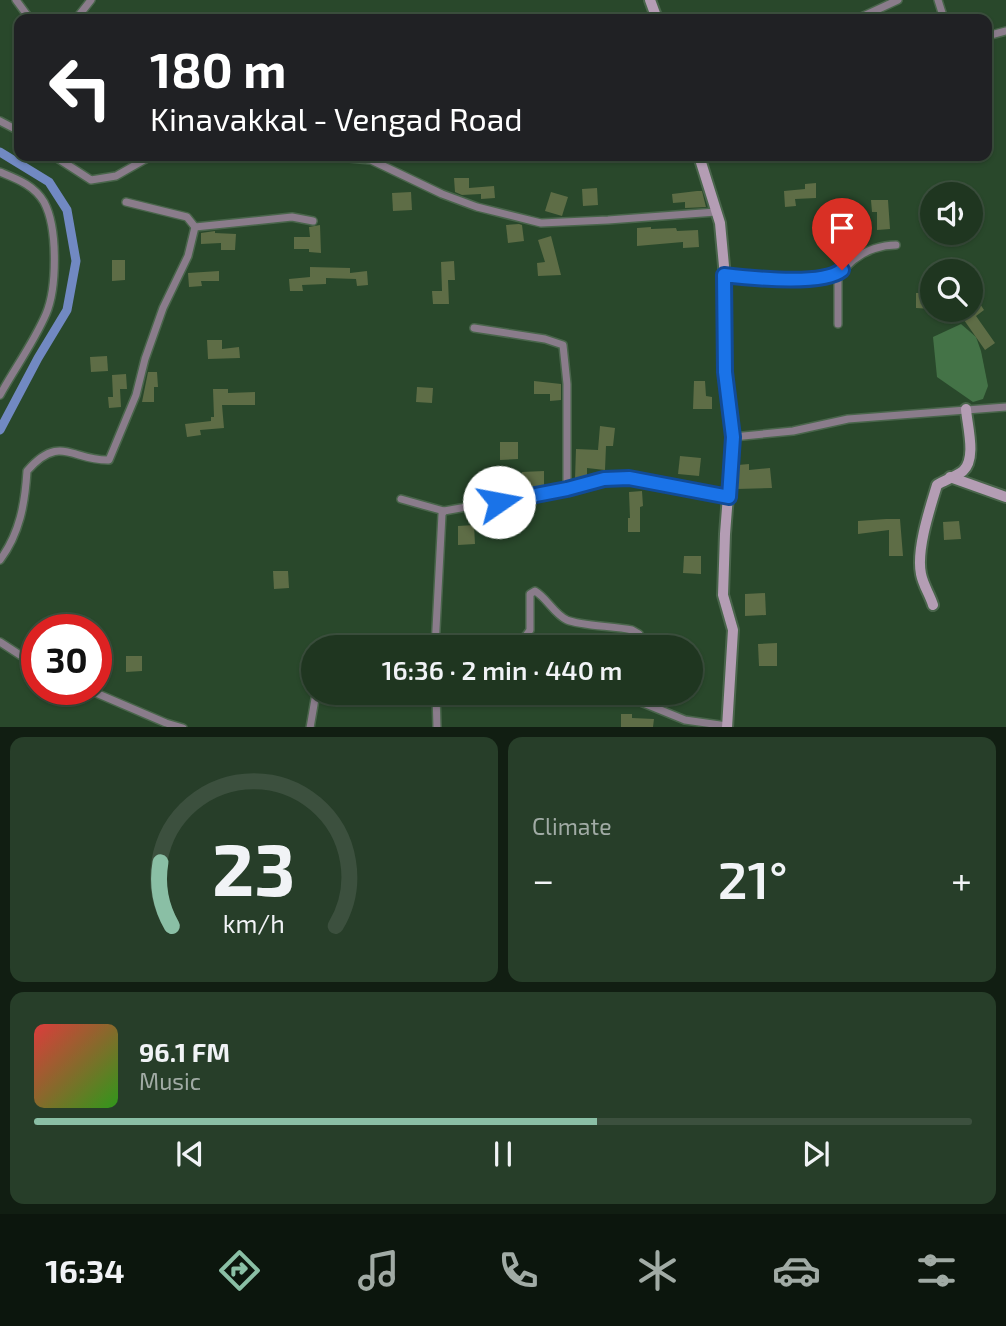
<!DOCTYPE html>
<meta charset="utf-8">
<style>
body{margin:0;font-family:"Exo 2",sans-serif;background:#273e29;color:#f1f3f6;height:100vh;display:flex;flex-direction:column;font-size:26px;white-space:nowrap}
*{box-sizing:border-box;margin:0}
p{font-size:23px;color:#a1aba5}
.icon{flex:none;width:38px;height:38px;fill:none;stroke:currentColor;stroke-width:2;stroke-linecap:round;stroke-linejoin:round}
.map{position:relative;height:727px;overflow:hidden}
.drawer{display:flex;flex-direction:column;gap:10px;padding:10px;background:#111e12;flex:1}
.drawer>*{flex:none}
.guide{position:absolute;left:14px;top:14px;width:978px;height:147px;border-radius:14px;box-shadow:0 2px 5px #0004,0 0 0 2px #3c503e;background:#202124;color:#fff;overflow:hidden}
.tools{position:absolute;left:920px;top:182px;display:grid;gap:14px}
.tools a{display:grid;place-items:center;width:63px;height:63px;border-radius:50%;background:#1f3620;box-shadow:0 2px 5px #0004,0 0 0 2px #3c503e;font-size:35px}
.speed{position:absolute;left:21px;top:614px;display:flex;gap:14px;font-size:35px;font-weight:700;text-align:center}
.speed>*{display:grid;place-content:center;width:91px;height:91px;border-radius:50%;background:#1f3620;box-shadow:0 2px 5px #0004,0 0 0 2px #3c503e;line-height:1}
.speed .limit{border:10px solid #d22;background:#fff;color:#111}
.pin{position:absolute;display:grid;place-items:center;width:60px;height:60px;color:#fff;margin:-72px -30px;border-radius:50% 50% 50% 0;rotate:-45deg;box-shadow:0 0 7px #0007}
.pin .icon{rotate:45deg}
.me{position:absolute;width:77px;margin:-38px;rotate:78deg;stroke-linejoin:round;filter:drop-shadow(0 0 5px #0008)}
.turn{display:flex;align-items:center;gap:24px;height:147px;padding:0 21px;font-size:32px}
.turn .icon{width:91px;height:91px;stroke-width:2.5}
.turn b{display:block;font-size:49px;line-height:60px}
.big{font-size:52px;font-weight:600;line-height:1.1}
.drawer .tile{flex:1;display:flex;flex-direction:column;justify-content:center;gap:10px;min-width:0;padding:0 24px;border-radius:14px;background:#273e29}
.drawer .dial{align-items:center;gap:0}
.dial svg{height:182px;overflow:visible;fill:none;stroke:#3c503e;stroke-width:7;stroke-linecap:round;text-anchor:middle}
.dial text{fill:#f1f3f6;stroke:none}
.song{display:flex;align-items:center;gap:21px}
.cover{width:84px;height:84px;border-radius:10px;background:linear-gradient(135deg,hsl(0 70% 55%),hsl(110 70% 35%))}
.played{height:7px;border-radius:4px;background:linear-gradient(90deg,#8abfa5 60%,#3c503e 60%)}
.keys{display:flex;justify-content:space-around;direction:ltr}
.heat{display:flex;justify-content:space-between;align-items:center;font-size:38px;direction:ltr}
.drawer .tiles{flex:1;display:grid;gap:10px;grid-template-columns:1fr 1fr}
.tile:last-child{grid-column:span 2}
.trip{position:absolute;left:301px;top:635px;width:402px;height:70px;border-radius:35px;background:#1f3620;box-shadow:0 2px 5px #0004,0 0 0 2px #3c503e;font-weight:600;line-height:70px;text-align:center}
.dock{display:flex;height:112px;justify-content:space-around;align-items:center;background:#0c160d;color:#a1aba5}
.dock .icon{width:49px;height:49px}
.dock .on{color:#8abfa5}
.dock b{font-size:32px;color:#f1f3f6}
.map>svg:first-child{display:block}
.green{fill:#447347}
.lines{fill:none;stroke-linecap:round;stroke-linejoin:round}
.canal{stroke:#7189c2;stroke-width:9}
.building{fill:#5e6d46}
.street-casing{stroke:#49654b;stroke-width:10}
.secondary-casing{stroke:#49654b;stroke-width:14}
.street{stroke:#8a7c8b;stroke-width:7}
.secondary{stroke:#b49db4;stroke-width:10}
.route-casing{stroke:#114b97;stroke-width:18}
.route{stroke:#1a73e8;stroke-width:12}
</style>
<div class="map">
<svg width="1006" height="728" viewBox="0 0 1006 728">
<rect width="100%" height="100%" fill="#29482b"/>
<path class="green" d="M961,324L976,337L981,351L988,386L983,399L973,402L937,377L933,337Z"/>
<g class="lines">
<path class="canal" d="M0,152L49,182L67,210L76,261L67,310L38,358L0,430"/>
</g>
<g class="building">
<path d="M454,178H469V188L494,186L495,198L481,199V194L462,195L455,192Z"/>
<path d="M816,183V198L795,199L796,206L785,207L784,191L805,189V184Z"/>
<path d="M597,188L598,205L583,206L582,189Z"/>
<path d="M697,191H702L706,207L685,208V202L673,203L672,194Z"/>
<path d="M411,192L412,210L393,211L392,193Z"/>
<path d="M551,192L568,197L562,216L545,211Z"/>
<path d="M871,200H888L890,229L877,230V212H872Z"/>
<path d="M519,224L522,225L524,241L508,243L506,225Z"/>
<path d="M320,225L321,253L309,252V249H294V237H310L309,227Z"/>
<path d="M651,227V229L676,228L677,231L698,230L699,247L683,248V242L637,246V228Z"/>
<path d="M215,231V233L236,234L235,250H221V243L201,244V233Z"/>
<path d="M551,236L561,275L538,276L537,263L545,262L538,240Z"/>
<path d="M112,260H125V280L112,281Z"/>
<path d="M454,261L455,280H448L449,304H433L432,291H442L441,262Z"/>
<path d="M310,267L350,268V273L367,271L368,285L357,286L356,279L326,278V284L302,285L303,291H290L289,279L310,277Z"/>
<path d="M219,271V281H201L202,286L189,287L188,273Z"/>
<path d="M916,293H932V309L916,308Z"/>
<path d="M977,299L984,310L976,316L995,343L985,350L957,310H971V303Z"/>
<path d="M207,340H222V349L239,347L240,358L208,359Z"/>
<path d="M107,356L108,371L91,372L90,357Z"/>
<path d="M148,372H157L158,387H154V402H142Z"/>
<path d="M126,374L127,389H120L121,407L109,408L108,397H113L112,375Z"/>
<path d="M534,381L561,384V400L550,401V394H534Z"/>
<path d="M694,381H705L706,396L712,397V409H693Z"/>
<path d="M417,387L433,388L432,403L416,402Z"/>
<path d="M213,389H228V393L255,392V405H222L224,428L200,430L201,435L187,437L185,424L211,421V417H214Z"/>
<path d="M600,426L615,428L613,446H606L605,470L587,468V477L575,479L576,449L598,450Z"/>
<path d="M500,442H518V459L500,460Z"/>
<path d="M680,456L701,458L699,476L678,474Z"/>
<path d="M749,464V470L770,468L772,488L736,489L738,465Z"/>
<path d="M544,471V487L523,489L522,472Z"/>
<rect x="491" y="473" width="15" height="20"/>
<path d="M642,491L643,506L640,507V532H628V518H630L629,492Z"/>
<path d="M886,519H900L903,556H889V530L858,534V521Z"/>
<path d="M959,521L961,539L944,540L943,522Z"/>
<path d="M474,525L475,544L458,545V526Z"/>
<path d="M684,556H701V574L683,573Z"/>
<path d="M273,571H288L289,588L274,589Z"/>
<path d="M765,593L766,615L745,616V594Z"/>
<path d="M777,643V666H759L758,644Z"/>
<path d="M126,656H142V671L126,672Z"/>
<path d="M443,693H494L493,703H444Z"/>
<path d="M621,714H632V718L654,719L653,727H621Z"/>
</g>
<g class="lines">
<g class="street-casing">
<g id="street">
<path d="M16,0L30,19"/>
<path d="M938,0L944,19"/>
<path d="M76,19L91,0"/>
<path d="M857,19L898,0"/>
<path d="M987,36L1006,31"/>
<path d="M0,121L19,131"/>
<path d="M54,156L91,180L116,176L151,156"/>
<path d="M328,156L371,160L442,194L477,207L541,223L608,220L716,212"/>
<path d="M0,172C17,179 34,185 44,202C58,228 57,288 46,314C34,342 15,368 0,395"/>
<path d="M126,202L187,217L195,227"/>
<path d="M724,275C748,277 813,284 834,276C842,273 848,264 855,259C866,250 882,245 896,245"/>
<path d="M835,275L838,281V324"/>
<path d="M474,328L545,339L563,345L567,384V489"/>
<path d="M733,437L793,431L848,419L1006,407"/>
<path d="M401,499L444,511"/>
<path d="M0,560C20,533 25,503 27,471C60,433 72,461 109,460L136,395L145,359L163,308L188,256L195,227L292,217L313,221"/>
<path d="M0,642L37,666"/>
<path d="M435,648L442,514L444,511L567,489L604,479L629,478L729,497"/>
<path d="M479,648L525,637L530,630V594L535,591C547,598 554,614 567,620C581,626 615,626 632,630L639,634L637,648"/>
<path d="M89,690L166,723L183,728"/>
<path d="M436,693L437,728"/>
<path d="M628,693L631,698L685,720L727,726"/>
<path d="M310,728L316,693"/>
</g>
</g>
<g class="secondary-casing">
<g id="secondary">
<path d="M650,0L657,19"/>
<path d="M699,156L720,223L724,266L725,372L733,431L725,534L723,595L733,630L727,728"/>
<path d="M950,477L1006,497"/>
<path d="M933,605C930,595 923,585 921,574C916,550 930,508 937,485C945,480 955,477 963,471C977,459 967,425 966,409"/>
</g>
</g>
<use href="#street" class="street"/>
<use href="#secondary" class="secondary"/>
</g>
<g class="lines">
<g class="route-casing">
<path id="route" d="M499,502L567,489L604,479L629,478L729,497L733,437L725,372L724,275C750,278 823,286 842,270"/>
</g>
<use href="#route" class="route"/>
</g>
</svg>
<div class="tools">
<a><svg class="icon" aria-label="sound" viewBox="0 0 24 24"><path d="M4 9h4l5-4v14l-5-4H4zM17 9q2 3 0 6"/></svg></a>
<a><svg class="icon" aria-label="search" viewBox="0 0 24 24"><circle cx="10" cy="10" r="6"/><path d="M15 15l6 6"/></svg></a>
</div>
<div class="speed"><div class="limit">30</div></div>
<div class="pin" style="left:842px;top:270px;background:#d93025"><svg class="icon" aria-label="arrive" viewBox="0 0 24 24"><path d="M6 21V4h12l-3 4 3 4H6"/></svg></div>
<svg class="me" style="left:499px;top:502px" viewBox="-20 -20 40 40"><circle r="19" fill="#fff"/><path d="M0-13L10 11 0 6-10 11z" fill="#1a73e8"/></svg>
<div class="trip">16:36 · 2 min · 440 m</div>
<div class="guide">
<div class="turn"><svg class="icon" aria-label="left" viewBox="0 0 24 24"><path d="M17 20v-9H6M10 6l-5 5 5 5"/></svg><div><b>180 m</b>Kinavakkal - Vengad Road</div></div>
</div>
</div>
<section class="drawer">
<div class="tiles">
<div class="tile dial"><svg viewBox="0 0 100 80">
<path d="M14 69A42 42 0 1 1 86 69"/>
<path d="M14 69A42 42 0 0 1 9 41" stroke="#8abfa5"/>
<text x="50" y="56" font-size="32" font-weight="700">23</text>
<text x="50" y="72" font-size="11">km/h</text>
</svg></div>
<div class="tile"><p>Climate</p>
<div class="heat"><a>−</a><b class="big">21°</b><a>+</a></div>
</div>
<div class="tile">
<div class="song"><i class="cover"></i><div><b>96.1 FM</b><p>Music</p></div></div>
<div class="played"></div>
<div class="keys"><svg class="icon" aria-label="previous" viewBox="0 0 24 24"><path d="M18 5L8 12l10 7zM5 5v14"/></svg><svg class="icon" aria-label="pause" viewBox="0 0 24 24"><path d="M8 5v14M16 5v14"/></svg><svg class="icon" aria-label="next" viewBox="0 0 24 24"><path d="M6 5l10 7-10 7zM19 5v14"/></svg></div>
</div>
</div>
</section>
<nav class="dock">
<b>16:34</b>
<svg class="icon on" aria-label="directions" viewBox="0 0 24 24"><path d="M12 3l9 9-9 9-9-9zM9 14v-3h6M13 9l2 2-2 2"/></svg>
<svg class="icon" aria-label="music" viewBox="0 0 24 24"><path d="M9 18V5l10-2v13"/><circle cx="6" cy="18" r="3"/><circle cx="16" cy="16" r="3"/></svg>
<svg class="icon" aria-label="phone" viewBox="0 0 24 24"><path d="M5 4h4l2 5-3 2q2 4 5 5l2-3 5 2v4C11 20 4 13 5 4z"/></svg>
<svg class="icon" aria-label="climate" viewBox="0 0 24 24"><path d="M12 3v18M4 7l16 10M4 17L20 7"/></svg>
<svg class="icon" aria-label="car" viewBox="0 0 24 24"><path d="M5 17H2v-5l4-1 3-4h7l3 4 3 1v5h-3M9 17h6M6 11h13"/><circle cx="7" cy="17" r="2"/><circle cx="17" cy="17" r="2"/></svg>
<svg class="icon" aria-label="filters" viewBox="0 0 24 24"><path d="M4 7h16M4 17h16"/><circle cx="9" cy="7" r="2"/><circle cx="15" cy="17" r="2"/></svg>
</nav>
